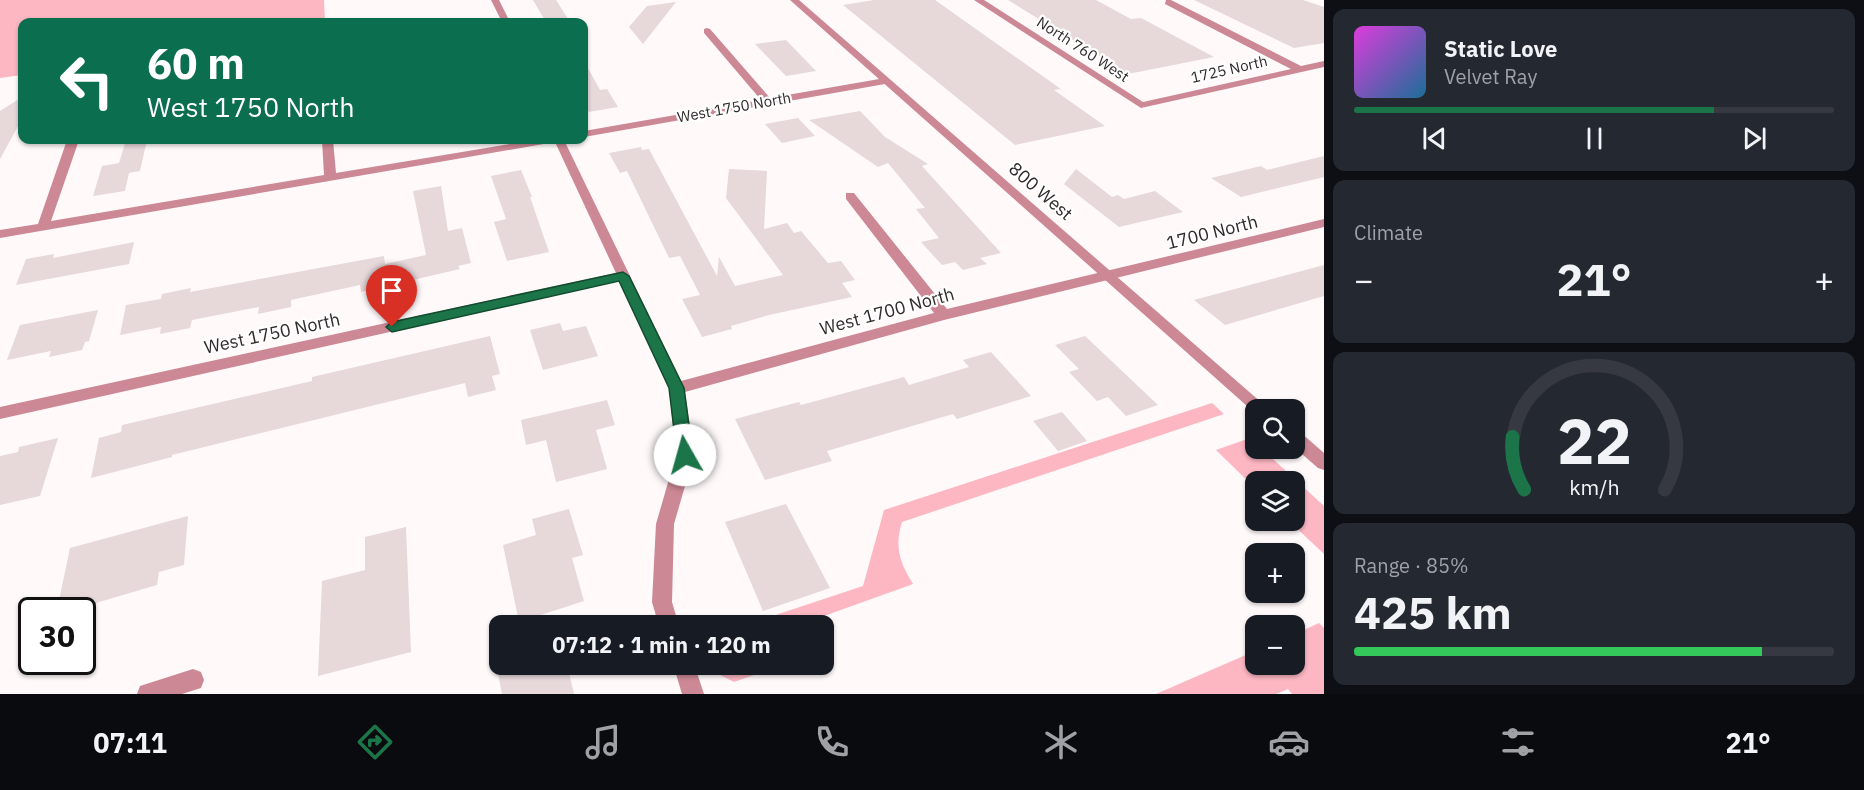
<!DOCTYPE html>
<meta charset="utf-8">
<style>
body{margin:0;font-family:"IBM Plex Sans",sans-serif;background:#242831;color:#f1f3f6;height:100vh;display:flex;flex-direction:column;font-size:22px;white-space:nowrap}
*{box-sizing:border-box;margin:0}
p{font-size:20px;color:#9ea1a6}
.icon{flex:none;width:33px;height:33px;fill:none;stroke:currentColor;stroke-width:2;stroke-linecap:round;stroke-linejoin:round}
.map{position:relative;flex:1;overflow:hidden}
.details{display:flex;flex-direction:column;gap:9px;padding:9px;background:#0d0f14;width:540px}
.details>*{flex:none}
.guide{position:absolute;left:18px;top:18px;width:570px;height:126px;border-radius:12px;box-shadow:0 2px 4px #0004;background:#0b6e4f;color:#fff;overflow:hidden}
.tools{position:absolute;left:1245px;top:399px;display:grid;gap:12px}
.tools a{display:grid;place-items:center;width:60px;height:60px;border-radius:12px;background:#171b24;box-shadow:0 2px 4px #0004;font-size:30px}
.speed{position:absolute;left:18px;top:597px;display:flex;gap:12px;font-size:30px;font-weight:700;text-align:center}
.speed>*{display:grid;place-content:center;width:78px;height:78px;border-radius:50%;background:#171b24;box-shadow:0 2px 4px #0004;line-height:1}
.speed .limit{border:3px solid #111;border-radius:9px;background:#fff;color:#111}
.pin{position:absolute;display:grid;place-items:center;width:51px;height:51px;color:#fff;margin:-62px -26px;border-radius:50% 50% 50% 0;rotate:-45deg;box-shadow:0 0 6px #0007}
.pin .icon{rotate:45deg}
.me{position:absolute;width:66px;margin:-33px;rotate:353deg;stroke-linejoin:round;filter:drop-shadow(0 0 4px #0008)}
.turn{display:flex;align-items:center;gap:21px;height:126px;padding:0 30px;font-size:27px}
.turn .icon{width:78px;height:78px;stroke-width:2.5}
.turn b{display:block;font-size:42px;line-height:51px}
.big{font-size:45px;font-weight:800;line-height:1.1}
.details .widget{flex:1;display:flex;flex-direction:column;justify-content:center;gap:9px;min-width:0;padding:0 21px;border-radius:12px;background:#242831}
.details .dial{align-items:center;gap:0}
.dial svg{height:156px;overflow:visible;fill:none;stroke:#363941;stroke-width:7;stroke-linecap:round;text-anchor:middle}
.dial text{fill:#f1f3f6;stroke:none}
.song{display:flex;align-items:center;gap:18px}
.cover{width:72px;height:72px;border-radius:9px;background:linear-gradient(135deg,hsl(300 70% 55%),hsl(200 70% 35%))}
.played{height:6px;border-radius:3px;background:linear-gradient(90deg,#1b7549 75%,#363941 75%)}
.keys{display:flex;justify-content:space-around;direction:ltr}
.heat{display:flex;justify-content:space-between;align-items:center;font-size:33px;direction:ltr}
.charge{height:9px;border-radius:4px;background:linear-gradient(90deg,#34c759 85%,#363941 0)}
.trip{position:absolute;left:489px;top:615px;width:345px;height:60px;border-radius:12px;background:#171b24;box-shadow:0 2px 4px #0004;font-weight:800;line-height:60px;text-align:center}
.dock{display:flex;height:96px;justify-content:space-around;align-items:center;background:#090b0e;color:#9ea1a6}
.dock .icon{width:42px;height:42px}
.dock .current{color:#1b7549}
.dock b{font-size:27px;color:#f1f3f6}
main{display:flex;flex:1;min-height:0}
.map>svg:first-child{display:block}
.green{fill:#fcb7c3}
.building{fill:#e7d8da}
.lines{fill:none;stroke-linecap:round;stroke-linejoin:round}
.minor{fill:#cc8895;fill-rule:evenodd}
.tertiary{fill:#cc8895;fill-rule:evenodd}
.route{fill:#1b7549;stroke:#124c2f;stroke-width:1.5}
.labels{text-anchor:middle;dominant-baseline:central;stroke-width:4.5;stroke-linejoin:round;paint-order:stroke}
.far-street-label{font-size:15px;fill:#302a2b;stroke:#fff}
.street-label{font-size:18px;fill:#302a2b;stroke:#fff}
</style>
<main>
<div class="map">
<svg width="1324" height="694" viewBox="0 0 1324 694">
<rect width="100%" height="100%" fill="#fff9fa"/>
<g class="green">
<path d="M0,0H324L325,22H22V75L0,78Z"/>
<path d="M1212,403L1224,414L902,522C894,547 900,563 913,584L799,625H745L863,586L884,510Z"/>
<path d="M1250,438L1255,443L1256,448L1262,449L1324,506V554L1289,521L1294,520V482H1256L1255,488L1216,450Z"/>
<path d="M1319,623L1324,628V694H1292L1288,689L1276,694H1156L1255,651L1256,664H1294L1295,634Z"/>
<path d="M709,665H769L771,669L734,682L712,671Z"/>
</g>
<g class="building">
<path d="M533,0H556L570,22H546Z"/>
<path d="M874,0H935L1061,89L1054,90L1105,126L1015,145L843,5Z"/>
<path d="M1008,0H1096L1131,19L1141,18L1214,57L1128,74Z"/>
<path d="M1194,0H1303L1324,7V43L1294,48Z"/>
<path d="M676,2L643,44L629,27L647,6Z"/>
<path d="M786,40L816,71L786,76L755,44Z"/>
<path d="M584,61L600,90L607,89L618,107L589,112L584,102Z"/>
<path d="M22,97V119L0,159V111Z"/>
<path d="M860,111L885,137L928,164L922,166L1001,253L980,258L987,264L963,270L955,262L942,265L921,242L939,238L916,209L925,208L888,163L878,167L809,120Z"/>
<path d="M798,118L815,136L782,143L765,124Z"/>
<path d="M126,140H147L140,171L129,173L125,191L93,196L102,166L119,163Z"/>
<path d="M641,147L642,150L649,149L717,276L719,257L735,286L783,275L726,198L729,169L767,171L764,229L787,223L794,233L801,231L828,263L841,261L855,280L842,283L852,297L769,315L731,326L732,329L702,337L682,299L700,295L680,256L669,258L627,171L620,173L609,153Z"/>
<path d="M1324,156V177L1241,197L1211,178L1261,166L1267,170Z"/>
<path d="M1076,169L1112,197L1118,195L1124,199L1155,191L1183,212L1119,227L1064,184Z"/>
<path d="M521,170L532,197H530L549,252L507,261L494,222L506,219L491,176Z"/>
<path d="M441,186L448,231L462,228L471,263L458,266L460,269L361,292L360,285L291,300V307L258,314L259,307L192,320L190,328L160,334L161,327L120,335L126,305L161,299L162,294L191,288L190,292L384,256L385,264L426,255L413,191Z"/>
<path d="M134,242L129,264L16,285L26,259L54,254L53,258Z"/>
<path d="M1324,265V296L1225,325L1194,300Z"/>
<path d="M98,310L89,341L85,342L82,350L49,357L51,351L7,360L20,325Z"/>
<path d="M560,323L563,331L586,326L598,356L543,370L530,330Z"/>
<path d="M490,336L500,374L492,376L496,390L468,397L465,383L172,455V457L91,478L99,438L121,432L122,425L312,381V377Z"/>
<path d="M1085,336L1158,405L1126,416L1108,397L1097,401L1069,372L1079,369L1055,345Z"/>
<path d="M991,352L1031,396L957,419L953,414L827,451L832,461L765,480L735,419L799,402L801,405L904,377L909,385L969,367L963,360Z"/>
<path d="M607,400L615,425L596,430L607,469L556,482L546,440L526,445L521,420Z"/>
<path d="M1062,412L1087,441L1058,451L1033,421Z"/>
<path d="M58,438L40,496L0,505V456L18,452L19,447Z"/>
<path d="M786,504L830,588L763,611L725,522Z"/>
<path d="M569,509L583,555L572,558L584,601L519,622L503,545L536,535L532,519Z"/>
<path d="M188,516L184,565L159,572L157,585L72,610H57L70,548Z"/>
<path d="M406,527L411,652L318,676L322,581L365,570V537Z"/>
<path d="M496,664H567L574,694H502Z"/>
</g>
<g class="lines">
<g class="minor">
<path d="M491,0H499L510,22H502Z"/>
<path d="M974,0H984L1143,102L1291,69L1165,4L1166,0H1171L1301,66L1324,61V67L1141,108Z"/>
<path d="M707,28L710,29L770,98L885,78L890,81L885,84L584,137V131L761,100L704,33V29Z"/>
<path d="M67,140H79L51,221L324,175L322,140H333L336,173L534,140H564L681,381L934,313L846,199V193H854L947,309L1324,219V227L944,320L685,392L694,455L674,524L672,602L679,626H659L652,602L656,524L676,455L669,388L619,281L0,419V407L616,273L555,142L0,238V230L38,224Z"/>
<path d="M673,664H694L704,694H682Z"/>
<path d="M193,669L201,672L204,680L201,688L182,694H137L140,686Z"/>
</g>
<g class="tertiary">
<path d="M790,0H799L1270,410H1256V414Z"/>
<path d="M1294,430L1300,432L1324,453V470L1318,468L1294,447Z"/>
</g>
</g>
<path class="route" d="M623,272L629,276L684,388L693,455L690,460L685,462L679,460L677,455L669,388L619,281L392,332L386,327L392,322Z"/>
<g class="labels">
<g class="far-street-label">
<text transform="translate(1083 49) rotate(33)">North 760 West</text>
<text transform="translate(1229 69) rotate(-13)">1725 North</text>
<text transform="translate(734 107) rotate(-10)">West 1750 North</text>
</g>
<g class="street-label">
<text transform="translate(1041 191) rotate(41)">800 West</text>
<text transform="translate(1212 232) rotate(-14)">1700 North</text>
<text transform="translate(887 311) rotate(-15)">West 1700 North</text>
<text transform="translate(272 333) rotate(-12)">West 1750 North</text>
</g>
</g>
</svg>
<div class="tools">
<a><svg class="icon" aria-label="search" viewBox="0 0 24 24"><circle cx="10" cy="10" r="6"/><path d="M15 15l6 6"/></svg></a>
<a><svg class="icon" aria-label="layers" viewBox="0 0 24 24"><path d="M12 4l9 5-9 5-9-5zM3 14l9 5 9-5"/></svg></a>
<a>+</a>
<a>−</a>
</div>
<div class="speed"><div class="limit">30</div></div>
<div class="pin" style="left:392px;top:327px;background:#d93025"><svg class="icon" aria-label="arrive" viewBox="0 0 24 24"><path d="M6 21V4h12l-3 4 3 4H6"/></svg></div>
<svg class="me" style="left:685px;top:455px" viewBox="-20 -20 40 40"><circle r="19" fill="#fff"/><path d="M0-13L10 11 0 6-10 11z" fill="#1b7549"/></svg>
<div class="trip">07:12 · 1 min · 120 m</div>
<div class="guide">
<div class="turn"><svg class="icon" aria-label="left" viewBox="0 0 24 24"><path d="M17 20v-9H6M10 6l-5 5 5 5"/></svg><div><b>60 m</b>West 1750 North</div></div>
</div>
</div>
<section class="details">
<div class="widget">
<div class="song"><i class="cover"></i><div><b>Static Love</b><p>Velvet Ray</p></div></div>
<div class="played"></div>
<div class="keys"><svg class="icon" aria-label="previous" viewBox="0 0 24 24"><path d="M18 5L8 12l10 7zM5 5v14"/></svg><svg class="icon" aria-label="pause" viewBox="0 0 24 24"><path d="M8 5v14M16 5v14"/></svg><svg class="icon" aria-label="next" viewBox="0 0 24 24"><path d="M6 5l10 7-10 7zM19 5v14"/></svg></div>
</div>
<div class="widget"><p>Climate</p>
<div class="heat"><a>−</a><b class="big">21°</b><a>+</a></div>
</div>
<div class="widget dial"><svg viewBox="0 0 100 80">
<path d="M14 69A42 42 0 1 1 86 69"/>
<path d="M14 69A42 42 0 0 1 8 42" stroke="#1b7549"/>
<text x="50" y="56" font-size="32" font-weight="700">22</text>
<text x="50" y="72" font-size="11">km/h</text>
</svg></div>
<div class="widget"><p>Range · 85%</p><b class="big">425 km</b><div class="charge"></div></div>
</section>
</main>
<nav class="dock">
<b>07:11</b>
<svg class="icon current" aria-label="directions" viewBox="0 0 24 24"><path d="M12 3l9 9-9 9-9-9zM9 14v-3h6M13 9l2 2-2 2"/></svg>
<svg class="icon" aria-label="music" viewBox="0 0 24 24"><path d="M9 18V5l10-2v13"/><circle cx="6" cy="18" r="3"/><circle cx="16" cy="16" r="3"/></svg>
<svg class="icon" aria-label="phone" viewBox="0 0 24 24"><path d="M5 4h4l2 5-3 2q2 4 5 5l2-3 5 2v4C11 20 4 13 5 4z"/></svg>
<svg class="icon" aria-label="climate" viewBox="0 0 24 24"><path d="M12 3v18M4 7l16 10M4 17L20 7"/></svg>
<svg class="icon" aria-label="car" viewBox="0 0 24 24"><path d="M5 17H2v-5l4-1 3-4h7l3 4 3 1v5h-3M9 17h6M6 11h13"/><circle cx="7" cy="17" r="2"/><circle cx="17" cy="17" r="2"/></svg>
<svg class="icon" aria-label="filters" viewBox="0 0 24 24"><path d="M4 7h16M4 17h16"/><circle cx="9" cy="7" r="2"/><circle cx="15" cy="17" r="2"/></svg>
<b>21°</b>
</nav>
